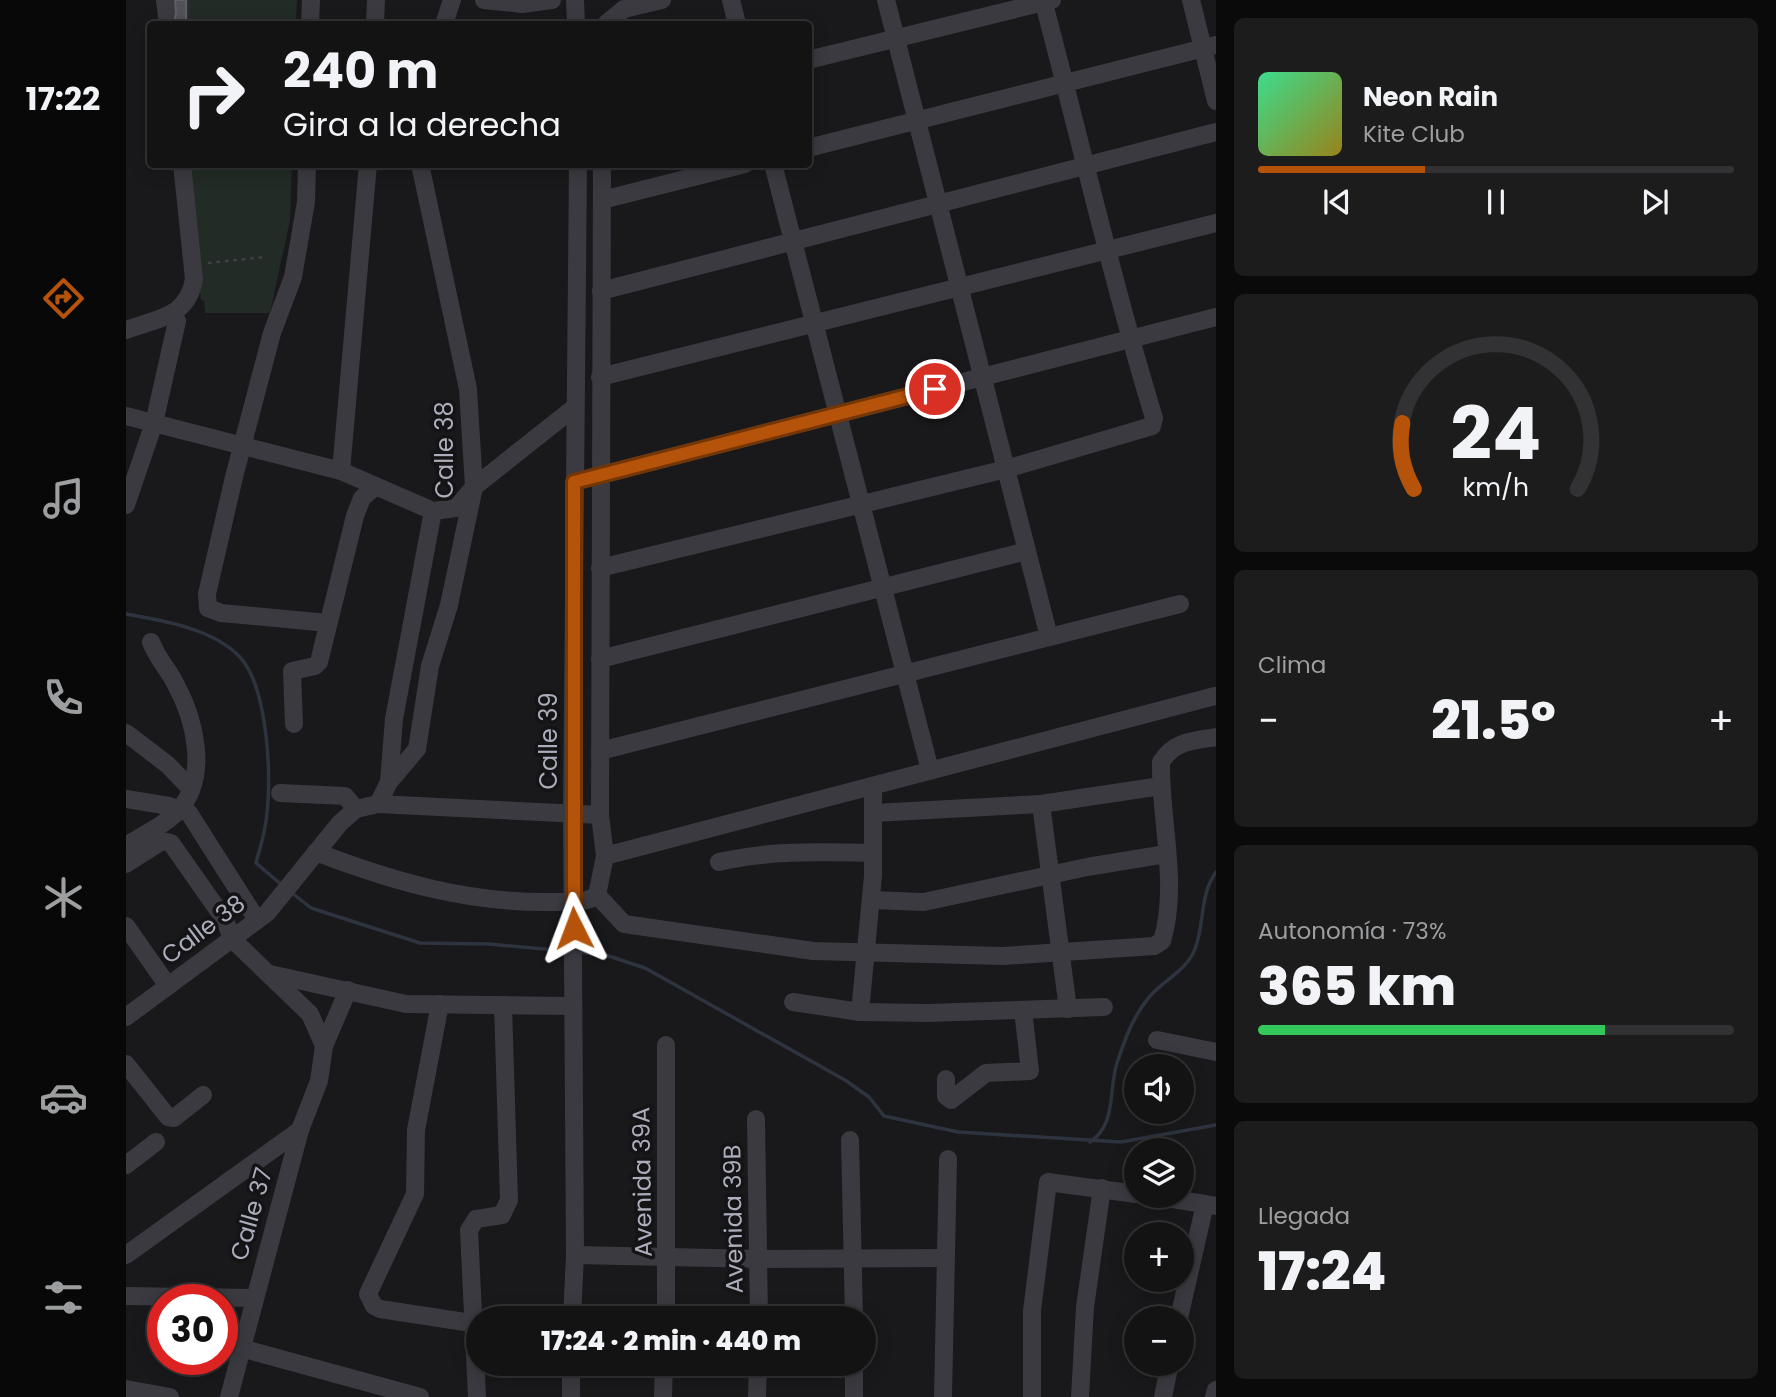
<!DOCTYPE html>
<html lang="es">
<meta charset="utf-8">
<style>
body{margin:0;font-family:Poppins,sans-serif;background:#1c1c1d;color:#f1f3f6;height:100vh;display:flex;flex-direction:column;font-size:26px;white-space:nowrap}
*{box-sizing:border-box;margin:0}
p{font-size:23px;color:#9d9ea0}
.icon{flex:none;width:38px;height:38px;fill:none;stroke:currentColor;stroke-width:2;stroke-linecap:round;stroke-linejoin:round}
.map{position:relative;flex:1;overflow:hidden}
.details{display:flex;flex-direction:column;gap:18px;padding:18px;background:#0a0a0b;width:560px}
.details>*{flex:none}
.hud{position:absolute;left:21px;top:21px;width:665px;height:147px;border-radius:7px;box-shadow:0 4px 18px #0003,0 0 0 2px #323234;background:#131314;color:#f1f3f6;overflow:hidden}
.buttons{position:absolute;left:998px;top:1054px;display:grid;gap:14px}
.buttons a{display:grid;place-items:center;width:70px;height:70px;border-radius:50%;background:#131314;box-shadow:0 4px 18px #0003,0 0 0 2px #323234;font-size:35px}
.speed{position:absolute;left:21px;top:1284px;display:flex;gap:14px;font-size:35px;font-weight:700;text-align:center}
.speed>*{display:grid;place-content:center;width:91px;height:91px;border-radius:50%;background:#131314;box-shadow:0 4px 18px #0003,0 0 0 2px #323234;line-height:1}
.speed .limit{border:10px solid #d22;background:#fff;color:#111}
.pin{position:absolute;display:grid;place-items:center;width:60px;height:60px;color:#fff;margin:-30px;border:4px solid #fff;border-radius:50%;box-shadow:0 2px 7px #0007}
.me{position:absolute;width:77px;margin:-38px;rotate:357deg;stroke-linejoin:round;filter:drop-shadow(0 0 5px #0008)}
.turn{display:flex;align-items:center;gap:24px;height:147px;padding:0 21px;font-size:32px}
.turn .icon{width:91px;height:91px;stroke-width:2.5}
.turn b{display:block;font-size:49px;line-height:60px}
.big{font-size:52px;font-weight:800;line-height:1.1}
.details .card{flex:1;display:flex;flex-direction:column;justify-content:center;gap:10px;min-width:0;padding:0 24px;border-radius:10px;background:#1c1c1d}
.details .dial{align-items:center;gap:0}
.dial svg{height:182px;overflow:visible;fill:none;stroke:#323234;stroke-width:7;stroke-linecap:round;text-anchor:middle}
.dial text{fill:#f1f3f6;stroke:none}
.song{display:flex;align-items:center;gap:21px}
.cover{width:84px;height:84px;border-radius:10px;background:linear-gradient(135deg,hsl(150 70% 55%),hsl(50 70% 35%))}
.played{height:7px;border-radius:4px;background:linear-gradient(90deg,#b45309 35%,#323234 35%)}
.keys{display:flex;justify-content:space-around;direction:ltr}
.heat{display:flex;justify-content:space-between;align-items:center;font-size:38px;direction:ltr}
.charge{height:10px;border-radius:5px;background:linear-gradient(90deg,#34c759 73%,#323234 0)}
.trip{position:absolute;left:340px;top:1306px;width:410px;height:70px;border-radius:35px;background:#131314;box-shadow:0 4px 18px #0003,0 0 0 2px #323234;font-weight:800;line-height:70px;text-align:center}
main{display:flex;flex:1;min-height:0}
.dock{display:flex;flex-direction:column;width:126px;justify-content:space-around;align-items:center;background:#080808;color:#9d9ea0}
.dock .icon{width:49px;height:49px}
.dock .selected{color:#b45309}
.dock b{font-size:32px;color:#f1f3f6}
.map>svg:first-child{display:block}
.green{fill:#222b25}
.lines{fill:none;stroke-linecap:round;stroke-linejoin:round}
.stream{stroke:#2e343f;stroke-width:3.5}
.path{stroke:#404047;stroke-width:2.5;stroke-dasharray:3.5 5;stroke-linecap:butt}
.minor{stroke:#3a3a40;stroke-width:18}
.shaded-wall{fill:#2f2f32}
.building{fill:#515156;stroke:#5f5f66;stroke-width:2}
.route-casing{stroke:#753606;stroke-width:18}
.route{stroke:#b45309;stroke-width:12}
.labels{text-anchor:middle;dominant-baseline:central;stroke-width:7;stroke-linejoin:round;paint-order:stroke}
.street-label{font-size:24px;fill:#abadba;stroke:#141416}
</style>
<main>
<nav class="dock">
<b>17:22</b>
<svg class="icon selected" aria-label="directions" viewBox="0 0 24 24"><path d="M12 3l9 9-9 9-9-9zM9 14v-3h6M13 9l2 2-2 2"/></svg>
<svg class="icon" aria-label="music" viewBox="0 0 24 24"><path d="M9 18V5l10-2v13"/><circle cx="6" cy="18" r="3"/><circle cx="16" cy="16" r="3"/></svg>
<svg class="icon" aria-label="phone" viewBox="0 0 24 24"><path d="M5 4h4l2 5-3 2q2 4 5 5l2-3 5 2v4C11 20 4 13 5 4z"/></svg>
<svg class="icon" aria-label="climate" viewBox="0 0 24 24"><path d="M12 3v18M4 7l16 10M4 17L20 7"/></svg>
<svg class="icon" aria-label="car" viewBox="0 0 24 24"><path d="M5 17H2v-5l4-1 3-4h7l3 4 3 1v5h-3M9 17h6M6 11h13"/><circle cx="7" cy="17" r="2"/><circle cx="17" cy="17" r="2"/></svg>
<svg class="icon" aria-label="filters" viewBox="0 0 24 24"><path d="M4 7h16M4 17h16"/><circle cx="9" cy="7" r="2"/><circle cx="15" cy="17" r="2"/></svg>
</nav>
<div class="map">
<svg width="1090" height="1397" viewBox="0 0 1090 1397">
<rect width="100%" height="100%" fill="#19191b"/>
<g class="green">
<path d="M48,0H171L170,24H50Z"/>
<path d="M58,165H166L164,220L144,313H79L78,301L75,300Z"/>
</g>
<g class="lines">
<g class="stream">
<path d="M0,614C38,621 85,628 113,656C143,687 147,786 139,827C137,839 133,851 130,863L157,886"/>
<path d="M166,893L185,908L294,943L363,944L441,951"/>
<path d="M452,952L480,955L519,968L719,1080L743,1097L758,1116L832,1132L995,1142L1090,1125"/>
<path d="M964,1142C991,1124 982,1091 991,1063C999,1039 1007,1016 1024,996C1038,980 1061,970 1069,949C1079,923 1073,896 1090,872"/>
</g>
<path class="path" d="M82,263L139,257"/>
<g class="minor">
<path d="M39,0L42,24"/>
<path d="M358,0L396,4L426,0"/>
<path d="M449,0L450,24"/>
<path d="M605,0L611,24"/>
<path d="M760,0L923,637"/>
<path d="M1065,0L1090,101"/>
<path d="M184,24L185,0"/>
<path d="M249,24L250,0"/>
<path d="M318,24L326,0"/>
<path d="M480,24L498,9L536,0"/>
<path d="M682,60L926,0"/>
<path d="M682,148L1090,45"/>
<path d="M181,164L180,202L167,277L146,333L108,477L81,594L82,608L95,613L202,623"/>
<path d="M647,164L804,770"/>
<path d="M476,200L619,164"/>
<path d="M475,291L1090,132"/>
<path d="M0,330C32,318 62,317 68,279L56,164"/>
<path d="M474,377L1090,223"/>
<path d="M0,416L215,471L307,511L330,508L348,487L449,407"/>
<path d="M215,471L242,164"/>
<path d="M463,478L1090,317"/>
<path d="M0,505L28,423L51,321"/>
<path d="M474,568L880,469L1026,426L1028,418C986,280 954,139 917,0"/>
<path d="M474,659L901,551"/>
<path d="M168,724L166,671L189,666L193,662L229,516L236,498L249,487"/>
<path d="M0,733L42,765L64,788"/>
<path d="M474,751L1054,604"/>
<path d="M263,782L268,719L307,511"/>
<path d="M154,793L219,796L230,809"/>
<path d="M0,799L43,806L63,813L131,920"/>
<path d="M252,804L263,782L291,749L304,666L323,605L348,487L342,389L294,164"/>
<path d="M915,804L942,1009"/>
<path d="M748,813L915,804L1035,786"/>
<path d="M0,846C16,835 41,824 53,810C83,776 69,719 49,683C42,669 31,658 25,642"/>
<path d="M190,852C268,882 345,904 429,902C442,902 460,904 471,895L479,856L474,815"/>
<path d="M479,856L1089,696"/>
<path d="M593,862C644,850 695,852 747,853"/>
<path d="M0,864L36,841L45,843L99,920L106,939L184,1014L198,1046"/>
<path d="M471,895L498,924L687,951L877,956L1028,946L1036,941C1053,885 1034,820 1035,762C1048,741 1067,741 1090,737"/>
<path d="M745,900L798,902L961,867L1040,854"/>
<path d="M0,926L42,986"/>
<path d="M144,974L280,1004L446,1006"/>
<path d="M667,1002L734,1012L802,1013L978,1007"/>
<path d="M314,1004L290,1130L289,1194L242,1294L248,1306L254,1309L352,1324"/>
<path d="M734,1012L747,876V786"/>
<path d="M0,1017L141,913L214,823L230,809L252,804L474,815L476,164"/>
<path d="M1031,1040L1090,1052"/>
<path d="M0,1064L42,1117L48,1118L77,1095"/>
<path d="M820,1079V1096L825,1100L860,1073L904,1071L897,1010"/>
<path d="M630,1119L633,1318"/>
<path d="M724,1140L728,1318"/>
<path d="M0,1165L30,1142"/>
<path d="M1020,1195L1079,1204"/>
<path d="M0,1255L174,1130"/>
<path d="M449,1255L634,1259L818,1258"/>
<path d="M0,1296L127,1298"/>
<path d="M446,1318L449,1255L446,813L452,164"/>
<path d="M540,1318V1045"/>
<path d="M1053,1318L1079,1204L1090,1206"/>
<path d="M115,1348L294,1397"/>
<path d="M0,1389L44,1397"/>
<path d="M103,1397L174,1130L193,1081L198,1046L222,990"/>
<path d="M351,1397L343,1230L350,1219L376,1215L383,1200L377,1005"/>
<path d="M445,1397V1363"/>
<path d="M537,1397L538,1363"/>
<path d="M631,1397L632,1363"/>
<path d="M728,1397V1363"/>
<path d="M817,1397L822,1159"/>
<path d="M906,1397V1311L922,1182L1010,1194"/>
<path d="M954,1397L959,1307L976,1188"/>
<path d="M1037,1397L1044,1363"/>
<path d="M1088,1397L1090,1390"/>
</g>
</g>
<rect class="shaded-wall" x="60" y="0" width="3" height="24"/>
<path class="building" d="M49,0H60V24H48L50,13Z"/>
<g class="lines">
<g class="route-casing">
<path id="route" d="M448,928V482L809,389"/>
</g>
<use href="#route" class="route"/>
</g>
<g class="labels">
<g class="street-label">
<text transform="translate(318 450) rotate(-90)">Calle 38</text>
<text transform="translate(422 741) rotate(-90)">Calle 39</text>
<text transform="translate(77 929) rotate(-37)">Calle 38</text>
<text transform="translate(516 1182) rotate(-91)">Avenida 39A</text>
<text transform="translate(125 1214) rotate(-74)">Calle 37</text>
<text transform="translate(607 1219) rotate(-91)">Avenida 39B</text>
</g>
</g>
</svg>
<div class="buttons">
<a><svg class="icon" aria-label="sound" viewBox="0 0 24 24"><path d="M4 9h4l5-4v14l-5-4H4zM17 9q2 3 0 6"/></svg></a>
<a><svg class="icon" aria-label="layers" viewBox="0 0 24 24"><path d="M12 4l9 5-9 5-9-5zM3 14l9 5 9-5"/></svg></a>
<a>+</a>
<a>−</a>
</div>
<div class="speed"><div class="limit">30</div></div>
<div class="pin" style="left:809px;top:389px;background:#d93025"><svg class="icon" aria-label="arrive" viewBox="0 0 24 24"><path d="M6 21V4h12l-3 4 3 4H6"/></svg></div>
<svg class="me" style="left:448px;top:928px" viewBox="-20 -20 40 40"><path d="M0-17L14 15 0 8-14 15z" fill="#b45309" stroke="#fff" stroke-width="4"/></svg>
<div class="trip">17:24 · 2 min · 440 m</div>
<div class="hud">
<div class="turn"><svg class="icon" aria-label="right" viewBox="0 0 24 24"><path d="M7 20v-9h11M14 6l5 5-5 5"/></svg><div><b>240 m</b>Gira a la derecha</div></div>
</div>
</div>
<section class="details">
<div class="card">
<div class="song"><i class="cover"></i><div><b>Neon Rain</b><p>Kite Club</p></div></div>
<div class="played"></div>
<div class="keys"><svg class="icon" aria-label="previous" viewBox="0 0 24 24"><path d="M18 5L8 12l10 7zM5 5v14"/></svg><svg class="icon" aria-label="pause" viewBox="0 0 24 24"><path d="M8 5v14M16 5v14"/></svg><svg class="icon" aria-label="next" viewBox="0 0 24 24"><path d="M6 5l10 7-10 7zM19 5v14"/></svg></div>
</div>
<div class="card dial"><svg viewBox="0 0 100 80">
<path d="M14 69A42 42 0 1 1 86 69"/>
<path d="M14 69A42 42 0 0 1 9 40" stroke="#b45309"/>
<text x="50" y="56" font-size="32" font-weight="700">24</text>
<text x="50" y="72" font-size="11">km/h</text>
</svg></div>
<div class="card"><p>Clima</p>
<div class="heat"><a>−</a><b class="big">21.5°</b><a>+</a></div>
</div>
<div class="card"><p>Autonomía · 73%</p><b class="big">365 km</b><div class="charge"></div></div>
<div class="card"><p>Llegada</p><b class="big">17:24</b></div>
</section>
</main>
